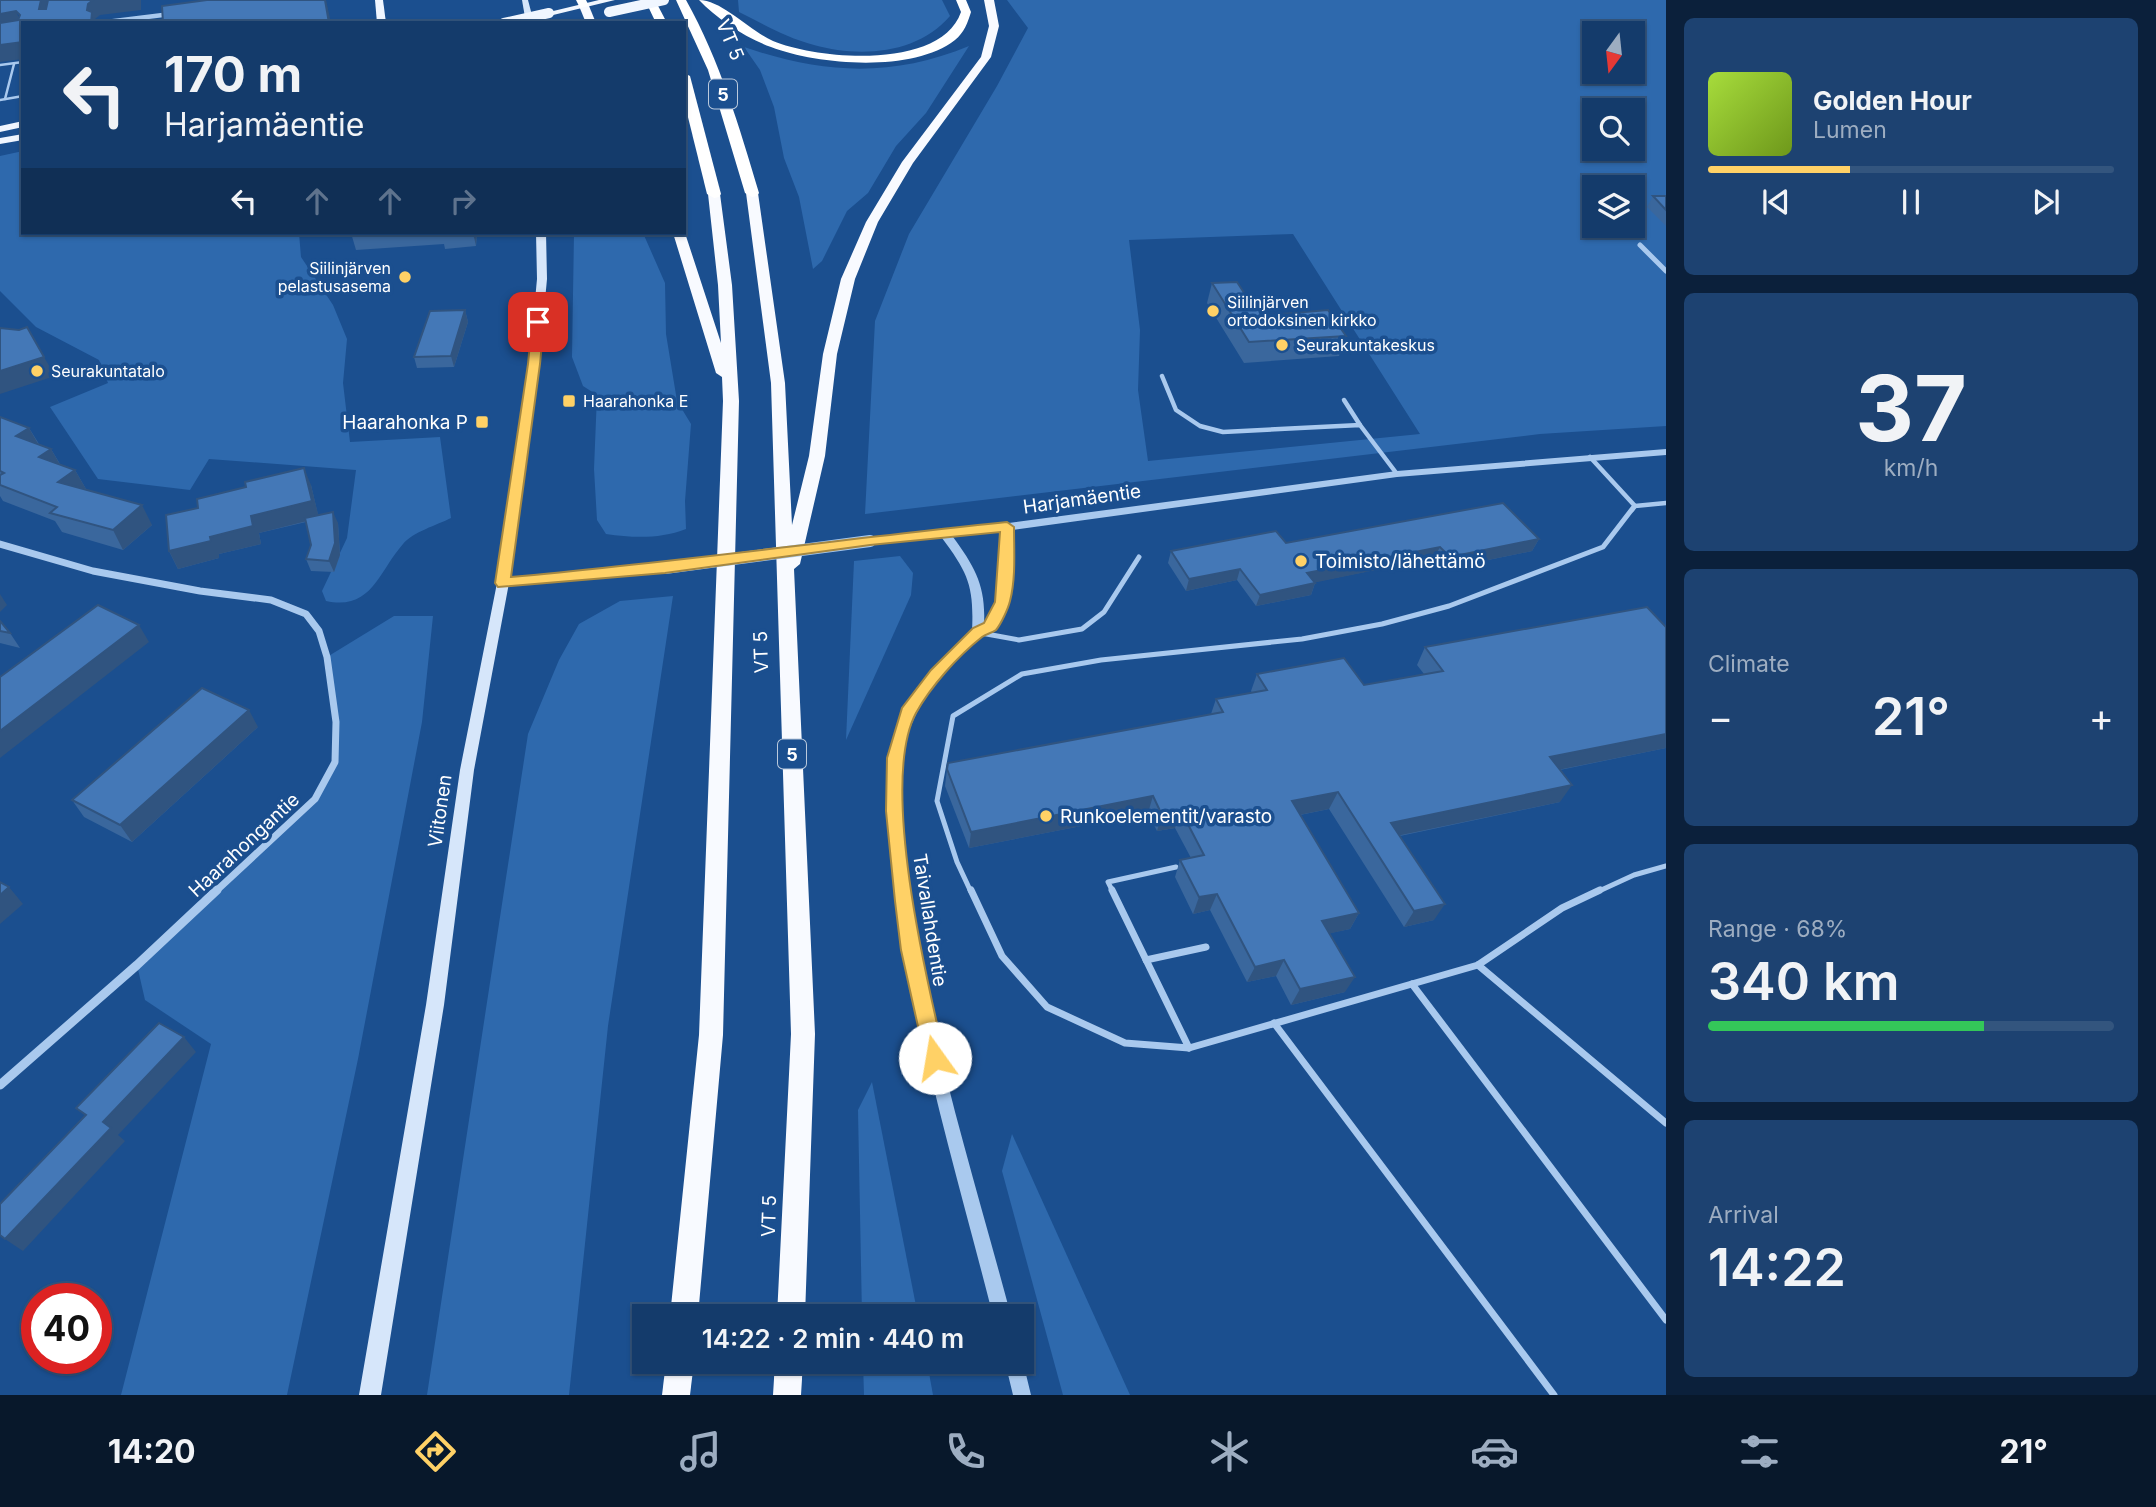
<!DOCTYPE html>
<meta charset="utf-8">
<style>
body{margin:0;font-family:Inter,sans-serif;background:#1d4271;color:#f1f3f6;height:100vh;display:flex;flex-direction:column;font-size:26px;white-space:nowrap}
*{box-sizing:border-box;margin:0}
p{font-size:23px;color:#9dadc1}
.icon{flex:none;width:38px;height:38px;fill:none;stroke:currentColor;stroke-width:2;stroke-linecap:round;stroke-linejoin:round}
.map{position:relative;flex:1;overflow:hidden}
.side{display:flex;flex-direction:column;gap:18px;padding:18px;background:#0b203b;width:490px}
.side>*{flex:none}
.top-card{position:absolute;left:21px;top:21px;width:665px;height:214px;border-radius:0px;box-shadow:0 2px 5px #0004,0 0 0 2px #33557e;background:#143b6b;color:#f1f3f6;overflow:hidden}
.needle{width:46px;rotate:195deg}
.controls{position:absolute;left:1582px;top:21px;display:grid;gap:14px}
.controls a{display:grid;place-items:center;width:63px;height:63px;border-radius:0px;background:#143b6b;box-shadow:0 2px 5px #0004,0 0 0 2px #33557e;font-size:35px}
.speed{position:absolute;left:21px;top:1283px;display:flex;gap:14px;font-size:35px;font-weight:700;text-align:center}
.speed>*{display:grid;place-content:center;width:91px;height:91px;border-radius:50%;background:#143b6b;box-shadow:0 2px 5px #0004,0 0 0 2px #33557e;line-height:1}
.speed .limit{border:10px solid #d22;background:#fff;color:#111}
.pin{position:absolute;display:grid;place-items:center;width:60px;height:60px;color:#fff;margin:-30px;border-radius:14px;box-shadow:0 4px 10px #0006}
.me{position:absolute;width:77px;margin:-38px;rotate:347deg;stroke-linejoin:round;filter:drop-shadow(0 0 5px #0008)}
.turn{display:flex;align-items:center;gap:24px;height:147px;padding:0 28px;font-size:32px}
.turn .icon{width:91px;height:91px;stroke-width:2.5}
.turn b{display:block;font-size:49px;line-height:60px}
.lanes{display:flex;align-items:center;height:66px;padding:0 28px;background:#0003;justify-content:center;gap:35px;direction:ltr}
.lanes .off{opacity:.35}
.big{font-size:52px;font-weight:600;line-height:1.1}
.side .widget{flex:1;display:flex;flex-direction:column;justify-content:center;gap:10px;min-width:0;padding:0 24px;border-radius:10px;background:#1d4271}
.side .dial{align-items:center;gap:0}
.dial b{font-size:91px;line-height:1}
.song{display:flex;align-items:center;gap:21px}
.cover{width:84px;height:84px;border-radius:10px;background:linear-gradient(135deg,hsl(80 70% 55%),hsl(80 70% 35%))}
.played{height:7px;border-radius:4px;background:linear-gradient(90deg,#ffd166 35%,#33557e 35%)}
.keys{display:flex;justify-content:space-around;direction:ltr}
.heat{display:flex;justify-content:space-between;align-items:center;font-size:38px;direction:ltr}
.charge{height:10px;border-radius:5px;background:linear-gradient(90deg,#34c759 68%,#33557e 0)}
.trip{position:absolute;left:632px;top:1304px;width:402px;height:70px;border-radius:0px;background:#143b6b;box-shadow:0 2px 5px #0004,0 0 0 2px #33557e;font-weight:600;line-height:70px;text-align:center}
.menu{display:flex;height:112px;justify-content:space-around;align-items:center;background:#08182b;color:#9dadc1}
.menu .icon{width:49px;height:49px}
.menu .active{color:#ffd166}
.menu b{font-size:32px;color:#f1f3f6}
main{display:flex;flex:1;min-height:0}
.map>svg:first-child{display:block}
.green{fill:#2e69ad;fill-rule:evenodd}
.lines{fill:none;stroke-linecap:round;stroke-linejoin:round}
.service-far3{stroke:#a9c9ee;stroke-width:2.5}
.service-far2{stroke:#a9c9ee;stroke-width:4.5}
.service-far1{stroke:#a9c9ee;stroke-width:5}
.service{stroke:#a9c9ee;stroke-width:7}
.minor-far3{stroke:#a9c9ee;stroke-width:4.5}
.minor-far2{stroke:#a9c9ee;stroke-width:5}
.minor-far1{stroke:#a9c9ee;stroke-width:7}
.minor{stroke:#a9c9ee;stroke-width:9}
.tertiary{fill:#a9c9ee;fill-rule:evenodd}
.secondary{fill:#d6e6fa;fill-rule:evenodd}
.primary{fill:#f0f6ff;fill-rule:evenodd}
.trunk{fill:#f8faff;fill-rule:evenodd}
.motorway{fill:#fff;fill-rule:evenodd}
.tertiary-bridge{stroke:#a9c9ee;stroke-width:12}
.primary-bridge{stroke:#f0f6ff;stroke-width:10}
.wall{fill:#3a679d}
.shaded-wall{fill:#305480}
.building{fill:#4478b7;stroke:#305480;stroke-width:2}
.route{fill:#ffd166;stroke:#a68842;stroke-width:2}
.poi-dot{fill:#ffd166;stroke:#1b4f8f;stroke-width:2.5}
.labels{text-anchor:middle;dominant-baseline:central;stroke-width:7;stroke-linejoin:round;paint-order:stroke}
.far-poi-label{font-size:16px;fill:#fff;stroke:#1b4f8f;text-anchor:start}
.shield{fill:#1b4f8f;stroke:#bbcadd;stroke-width:2}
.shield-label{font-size:18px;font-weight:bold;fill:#fff}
.street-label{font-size:19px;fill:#fff;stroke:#1b4f8f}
.poi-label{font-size:19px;fill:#fff;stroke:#1b4f8f;text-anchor:start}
</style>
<main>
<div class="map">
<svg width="1666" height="1395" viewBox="0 0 1666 1395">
<rect width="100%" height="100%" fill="#1b4f8f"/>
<g class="green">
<path d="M738,0H942L950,16C918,54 860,58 814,45C787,38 763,24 739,12Z"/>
<path d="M1007,0H1666V426L1540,434L865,514L875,321L909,234L997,86L1028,28ZM1594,33H1633V72H1594ZM1594,110H1633V149H1594ZM1594,187H1633V226H1594ZM1293,234L1420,434L1148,461L1138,390L1140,330L1129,240Z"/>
<path d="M969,46L926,113L896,146L868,193L847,211L822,261L813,269L799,197L784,158L774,107L760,70L744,47C822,74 892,78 969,46Z"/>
<path d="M23,151V233H299L301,257L333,305L347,339L343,383L350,442L440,437L451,518C437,525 413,532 403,544C379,571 372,611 326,601L322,591L347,538L356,470L209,459L190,490L98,479L50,407L108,383L99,360L36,327L0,291V156Z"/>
<path d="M574,233H643L665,283L666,334L677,401L691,424L685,501L686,529C660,539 634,538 606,534L597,520L594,469L597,395L583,386L572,357Z"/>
<path d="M900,556L913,573L911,595L846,740L854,561Z"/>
<path d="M673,596L608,1026L569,1395H427L528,734L559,660L579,624L620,601Z"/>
<path d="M394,616H433L422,722L358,1059L287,1395H121L211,1044L145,1000L137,965L315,799L335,762L336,722L327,657Z"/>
<path d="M872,1082L918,1316H862L858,1110Z"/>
<path d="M1012,1134L1130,1395H1063L1002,1171Z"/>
<path d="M863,1362H927L933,1395H864Z"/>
</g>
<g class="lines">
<g class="service-far3">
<path d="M0,65L23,62"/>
<path d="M5,99L14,64"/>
<path d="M0,100L23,96"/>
</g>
<g class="service-far2">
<path d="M1162,376L1176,410L1200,426L1223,432L1360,425L1397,474"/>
<path d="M1344,400L1360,425"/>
<path d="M1590,457L1635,506L1666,503"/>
<path d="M1632,510L1635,506"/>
</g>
<g class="service-far1">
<path d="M981,633L1019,640L1082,629L1104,612L1139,557"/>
<path d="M971,892L957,862L937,801L953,716L1022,674L1101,660L1302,639L1382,624L1449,606L1603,547L1633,508"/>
<path d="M1113,892L1108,882L1176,867"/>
<path d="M1597,892L1634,875L1666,866"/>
</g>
<g class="service">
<path d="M971,890L1002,956L1047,1007L1125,1043L1189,1048L1478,965L1562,908L1600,890"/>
<path d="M1112,890L1189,1048"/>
<path d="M1146,960L1206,947"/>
<path d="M1478,965L1666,1123"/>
<path d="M1412,984L1666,1320"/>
<path d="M1274,1023L1554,1395"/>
</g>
<path class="minor-far3" d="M98,23L171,14"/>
<path class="minor-far2" d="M1640,245L1666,271"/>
<path class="minor-far1" d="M0,544L93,571L200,591L271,600L306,614L319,631L327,657L336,722L335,762L315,799L215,892"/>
<path class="minor" d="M0,1085L137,965L217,890"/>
<g class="tertiary">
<path d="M1666,449V455L1397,477L1012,530C1013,557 1016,588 1003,613C996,628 985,633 974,643C945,670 915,703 906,742C895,788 903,837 908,884C927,1031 973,1173 1011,1316H993C956,1170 911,1025 894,875C888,831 881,781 894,738C905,701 941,654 972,632C974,587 969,574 942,538L870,545L866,544L865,541L866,538L972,528L1397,471ZM1002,531C1002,562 1005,599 984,624C986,586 975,567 953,537Z"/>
<path d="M665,564L669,565L671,568L669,571L503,587L497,583L503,579Z"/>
<path d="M1022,1359L1023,1362L1031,1395H1013L1005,1362H1022Z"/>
</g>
<g class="secondary">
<path d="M522,0H528L534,23H526Z"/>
<path d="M536,233H546L547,279L539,364L509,583L474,770L444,1005L381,1395H359L426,1005L460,770L497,583L529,364L537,279Z"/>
</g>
<g class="primary">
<path d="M375,0H383L386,23H377Z"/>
<path d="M599,0H615L549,16L545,13Z"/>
<path d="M23,121V127L0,132V126Z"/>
<path d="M23,134V140L0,144V138Z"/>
</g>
<g class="trunk">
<path d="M984,0H994L999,26L991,57L913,163L878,222L855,279L837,354L825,456L800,564L794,569L815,1034L805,1316H777L791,1034L771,383L746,193L752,189L758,193L785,383L792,525L809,456L823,354L841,279L866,222L902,162L981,57L989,26Z"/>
<path d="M584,3L589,6L596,23H586L579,6Z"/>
<path d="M714,190L720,194L732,285L739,401L723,1035L698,1316H670L699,1035L723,401L722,377L716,373L673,233H685L721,343L718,285L708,194Z"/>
<path d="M666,1362H694L690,1395H662Z"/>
<path d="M775,1362H803L801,1395H773Z"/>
</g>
<g class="motorway">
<path d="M576,0H586L589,6L580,8Z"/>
<path d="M645,0H655L667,23H656Z"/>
<path d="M676,0H686C720,61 739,126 759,193L757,196L752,197L745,193L708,70Z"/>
<path d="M699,0C722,0 750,31 773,41C819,60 941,70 961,12L956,0H966L971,12C968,22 964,33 955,40C913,73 818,65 771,47C746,38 717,19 699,0Z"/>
<path d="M684,73L690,76L721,194L719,197L714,198L707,194L684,101Z"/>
</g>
<path class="tertiary-bridge" d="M665,568L870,541"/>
<g class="primary-bridge">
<path d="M609,12L664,0"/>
<path d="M504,23L549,13"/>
</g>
</g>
<g class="wall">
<path d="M1653,196H1666V226L1647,207Z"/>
<path d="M351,233H477L476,246L445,249L444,244L356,250Z"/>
<path d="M1212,283L1254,308L1269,315L1346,336L1339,356L1244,363L1207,303Z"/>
<path d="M465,310L468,322L454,367L417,368L414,357Z"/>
<path d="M0,417L29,428L39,444L51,449L60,464L75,470L86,489L152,525L123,550L62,532L55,521L3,501L0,496Z"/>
<path d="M311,485L318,515L338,523L340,555L334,572L311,571L306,559L311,545L306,522L259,533L261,544L219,554V558L178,569L169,551Z"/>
<path d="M1539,539L1532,551L1444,569L1434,558L1315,582V583L1311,595L1256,606L1237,580L1186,591L1168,563L1171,551L1286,543Z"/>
<path d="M0,621L10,633L20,648L0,643Z"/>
<path d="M1666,627V748L1560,770V802L1400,836L1434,920L1404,927L1329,809L1300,815L1359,913L1350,929L1330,933L1345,992L1291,1005L1276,976L1247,982L1210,910L1193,914L1175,877L1180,860L1191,858L1175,828L1157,831L1148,813L969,848L945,786L947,769L1211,714L1216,699L1252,693L1251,691L1257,674L1364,685L1424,674L1417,665L1425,647Z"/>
<path d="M258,727L132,842L84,817L72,800Z"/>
</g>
<g class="shaded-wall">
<path d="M41,0H52L46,23L39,9Z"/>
<path d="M93,0H141V10L100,15L95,19L97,23H91L87,10L88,4Z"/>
<path d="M325,0H326L331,23H329Z"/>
<path d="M16,11L23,27L0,30V14Z"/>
<path d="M23,42V59L0,62V45Z"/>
<path d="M473,233H477L476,246Z"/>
<path d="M465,310L468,322L454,367L451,356Z"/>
<path d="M44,357L55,376L0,394V371Z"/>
<path d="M29,428L40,447L16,436Z"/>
<path d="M51,449L62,468L39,457Z"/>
<path d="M304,468L311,485L319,518L259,533L261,544L219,554V558L178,569L169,551L210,537L251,516Z"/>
<path d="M75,470L86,489L58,482Z"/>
<path d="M142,505L152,525L123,550L113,530Z"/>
<path d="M333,512L338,523L340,555L334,572L329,561Z"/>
<path d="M1539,539L1532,551L1444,569L1450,557Z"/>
<path d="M1440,547L1434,558L1303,585L1307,573Z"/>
<path d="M1240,569L1237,580L1186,591L1189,579Z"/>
<path d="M1315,583L1311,595L1256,606L1260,595Z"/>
<path d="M0,594L7,605L0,612Z"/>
<path d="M139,625L149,642L0,758V731Z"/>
<path d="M249,710L258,727L132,842L120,825Z"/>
<path d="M1666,734V748L1538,774L1550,757Z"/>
<path d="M1572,785L1560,802L1382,839L1391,823Z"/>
<path d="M1338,792L1329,809L1284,818L1292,801Z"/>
<path d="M1153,796L1148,813L969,848L971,832Z"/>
<path d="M1181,811L1175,828L1157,831L1162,815Z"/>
<path d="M9,887L23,904L0,924V895Z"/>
<path d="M1217,894L1210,910L1193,914L1199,897Z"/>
<path d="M1445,904L1434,920L1404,927L1414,911Z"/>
<path d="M1359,913L1350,929L1314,937L1322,921Z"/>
<path d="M1284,960L1276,976L1247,982L1255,967Z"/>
<path d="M1355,977L1345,992L1291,1005L1300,989Z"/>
<path d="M184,1037L196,1052L118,1135L125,1141L23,1251L5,1239L103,1122Z"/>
</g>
<g class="building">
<path d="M0,0H41L39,9H46L48,0H93L88,4L87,10L92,12L91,23H23V42L0,45V23L18,20L20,15L16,11L0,14Z"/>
<path d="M207,0H325L329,23H163L162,6Z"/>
<path d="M1653,196H1666V210Z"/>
<path d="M1237,282L1254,308L1264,307L1269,315L1328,310L1346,336L1249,342L1212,283Z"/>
<path d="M465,310L451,356L414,357L430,311Z"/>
<path d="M27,327L44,357L0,371V328L19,330Z"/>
<path d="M0,417L29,428L16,436L51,449L39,457L75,470L58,482L142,505L113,530L50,513L57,507L0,485V475L4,473L0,471Z"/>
<path d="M304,468L312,501L251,516L253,526L210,537L211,541L169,551L166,515L198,508L197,499L246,487L245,482Z"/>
<path d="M1503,503L1539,539L1450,557L1440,547L1307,573L1315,583L1260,595L1240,569L1189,579L1171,551L1276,531L1286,543Z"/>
<path d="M333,512L335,543L329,561L306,559L311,545L305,518Z"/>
<path d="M98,605L139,625L0,731V677Z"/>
<path d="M1647,607L1666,627V734L1550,757L1572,785L1391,823L1445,904L1414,911L1338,792L1292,801L1359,913L1322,921L1355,977L1300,989L1284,960L1255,967L1217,894L1199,897L1180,860L1204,855L1181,811L1162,815L1153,796L971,832L947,769L948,763L1223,712L1216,699L1267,690L1257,674L1344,658L1364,685L1443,671L1425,647Z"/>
<path d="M0,621L10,633L0,631Z"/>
<path d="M202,688L249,710L120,825L72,800Z"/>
<path d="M0,882L9,887L0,895Z"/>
<path d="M159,1023L184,1037L103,1122L111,1128L5,1239L0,1235V1204L86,1115L76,1108Z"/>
</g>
<path class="route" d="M538,318L544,322L540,364L511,577C677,562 841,539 1007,522L1014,527C1014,551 1016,578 1010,601C1008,609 1001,624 996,630C992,633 986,634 982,637C958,656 931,686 916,713C879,782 927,982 945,1058L942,1065L935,1068L928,1065L925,1058L901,950L895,901L886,811L887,758L902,708L931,670L973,628L984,623L995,602L1000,532L870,545L665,573L498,587L495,583L528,364L532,322Z"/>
<g class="poi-dot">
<circle cx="405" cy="277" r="7"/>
<circle cx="1213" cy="311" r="7"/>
<circle cx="1282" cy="345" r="7"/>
<circle cx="37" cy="371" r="7"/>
<rect x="562" y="394" width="14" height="14" rx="3.5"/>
<rect x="475" y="415" width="14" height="14" rx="3.5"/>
<circle cx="1301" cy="561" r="7"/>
<circle cx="1046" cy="816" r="7"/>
</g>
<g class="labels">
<g class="far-poi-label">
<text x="391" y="268" text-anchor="end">Siilinjärven<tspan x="391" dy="18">pelastusasema</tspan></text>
<text x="1227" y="302">Siilinjärven<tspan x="1227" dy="18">ortodoksinen kirkko</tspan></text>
<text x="1296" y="345">Seurakuntakeskus</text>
<text x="51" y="371">Seurakuntatalo</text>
<text x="583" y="401">Haarahonka E</text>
</g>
<g class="shield">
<rect x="709" y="79.5" width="28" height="29" rx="5"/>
<rect x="778" y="739.5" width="28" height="29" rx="5"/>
</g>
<g class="shield-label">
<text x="723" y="94">5</text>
<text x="792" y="754">5</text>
</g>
<g class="street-label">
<text transform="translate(730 40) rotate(67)">VT 5</text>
<text transform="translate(1082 499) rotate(-8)">Harjamäentie</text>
<text transform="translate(761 652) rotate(-92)">VT 5</text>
<text transform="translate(440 811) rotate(-82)">Viitonen</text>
<text transform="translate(244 845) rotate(-43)">Haarahongantie</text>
<text transform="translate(930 920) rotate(81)">Taivallahdentie</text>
<text transform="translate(769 1216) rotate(-88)">VT 5</text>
</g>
<g class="poi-label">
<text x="468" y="422" text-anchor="end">Haarahonka P</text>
<text x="1315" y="561">Toimisto/lähettämö</text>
<text x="1060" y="816">Runkoelementit/varasto</text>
</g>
</g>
</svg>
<div class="controls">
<a><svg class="needle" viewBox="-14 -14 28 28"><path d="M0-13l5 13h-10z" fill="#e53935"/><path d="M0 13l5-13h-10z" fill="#9dadc1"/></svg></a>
<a><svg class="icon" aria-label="search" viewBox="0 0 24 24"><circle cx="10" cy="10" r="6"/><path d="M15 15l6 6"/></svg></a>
<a><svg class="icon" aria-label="layers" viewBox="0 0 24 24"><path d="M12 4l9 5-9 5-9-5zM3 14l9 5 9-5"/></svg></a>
</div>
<div class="speed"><div class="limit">40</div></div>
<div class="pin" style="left:538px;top:322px;background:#d93025"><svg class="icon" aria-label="arrive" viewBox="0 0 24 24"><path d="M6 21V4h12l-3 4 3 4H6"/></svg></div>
<svg class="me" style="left:935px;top:1058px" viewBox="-20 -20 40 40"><circle r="19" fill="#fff"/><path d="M0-13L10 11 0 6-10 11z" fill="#ffd166"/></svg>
<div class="trip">14:22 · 2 min · 440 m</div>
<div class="top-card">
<div class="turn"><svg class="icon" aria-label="left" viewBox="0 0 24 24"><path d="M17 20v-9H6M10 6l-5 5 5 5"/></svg><div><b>170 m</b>Harjamäentie</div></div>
<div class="lanes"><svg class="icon" aria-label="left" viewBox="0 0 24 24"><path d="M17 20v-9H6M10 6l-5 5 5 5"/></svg><svg class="icon off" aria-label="ahead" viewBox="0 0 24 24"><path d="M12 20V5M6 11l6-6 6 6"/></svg><svg class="icon off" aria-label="ahead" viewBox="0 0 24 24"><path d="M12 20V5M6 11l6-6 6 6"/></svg><svg class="icon off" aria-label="right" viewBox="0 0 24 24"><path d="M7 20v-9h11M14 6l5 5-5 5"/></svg></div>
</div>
</div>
<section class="side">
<div class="widget">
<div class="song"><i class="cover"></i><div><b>Golden Hour</b><p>Lumen</p></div></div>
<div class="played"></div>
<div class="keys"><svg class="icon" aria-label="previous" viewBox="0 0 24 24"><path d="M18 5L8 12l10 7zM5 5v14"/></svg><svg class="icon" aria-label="pause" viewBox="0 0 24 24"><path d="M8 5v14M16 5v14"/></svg><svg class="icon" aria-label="next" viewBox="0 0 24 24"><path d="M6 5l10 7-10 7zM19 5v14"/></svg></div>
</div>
<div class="widget dial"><b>37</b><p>km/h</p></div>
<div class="widget"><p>Climate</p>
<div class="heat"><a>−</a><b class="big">21°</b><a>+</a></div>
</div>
<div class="widget"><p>Range · 68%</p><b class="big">340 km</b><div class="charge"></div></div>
<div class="widget"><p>Arrival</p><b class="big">14:22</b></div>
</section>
</main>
<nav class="menu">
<b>14:20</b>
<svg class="icon active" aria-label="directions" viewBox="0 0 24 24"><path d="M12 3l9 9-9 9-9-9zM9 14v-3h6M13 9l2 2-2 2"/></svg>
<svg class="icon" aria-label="music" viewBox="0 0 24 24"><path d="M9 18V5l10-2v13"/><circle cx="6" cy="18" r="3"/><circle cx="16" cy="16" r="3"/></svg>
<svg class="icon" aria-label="phone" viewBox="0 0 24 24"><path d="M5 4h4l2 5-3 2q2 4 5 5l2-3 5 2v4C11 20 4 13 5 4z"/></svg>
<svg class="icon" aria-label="climate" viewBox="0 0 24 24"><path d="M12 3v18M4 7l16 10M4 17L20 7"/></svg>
<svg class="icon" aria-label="car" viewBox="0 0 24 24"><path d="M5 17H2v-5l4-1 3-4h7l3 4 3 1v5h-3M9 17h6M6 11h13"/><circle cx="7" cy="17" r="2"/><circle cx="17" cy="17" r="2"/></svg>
<svg class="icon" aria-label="filters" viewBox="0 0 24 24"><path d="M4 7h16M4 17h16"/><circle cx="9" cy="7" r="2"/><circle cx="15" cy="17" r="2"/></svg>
<b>21°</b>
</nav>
